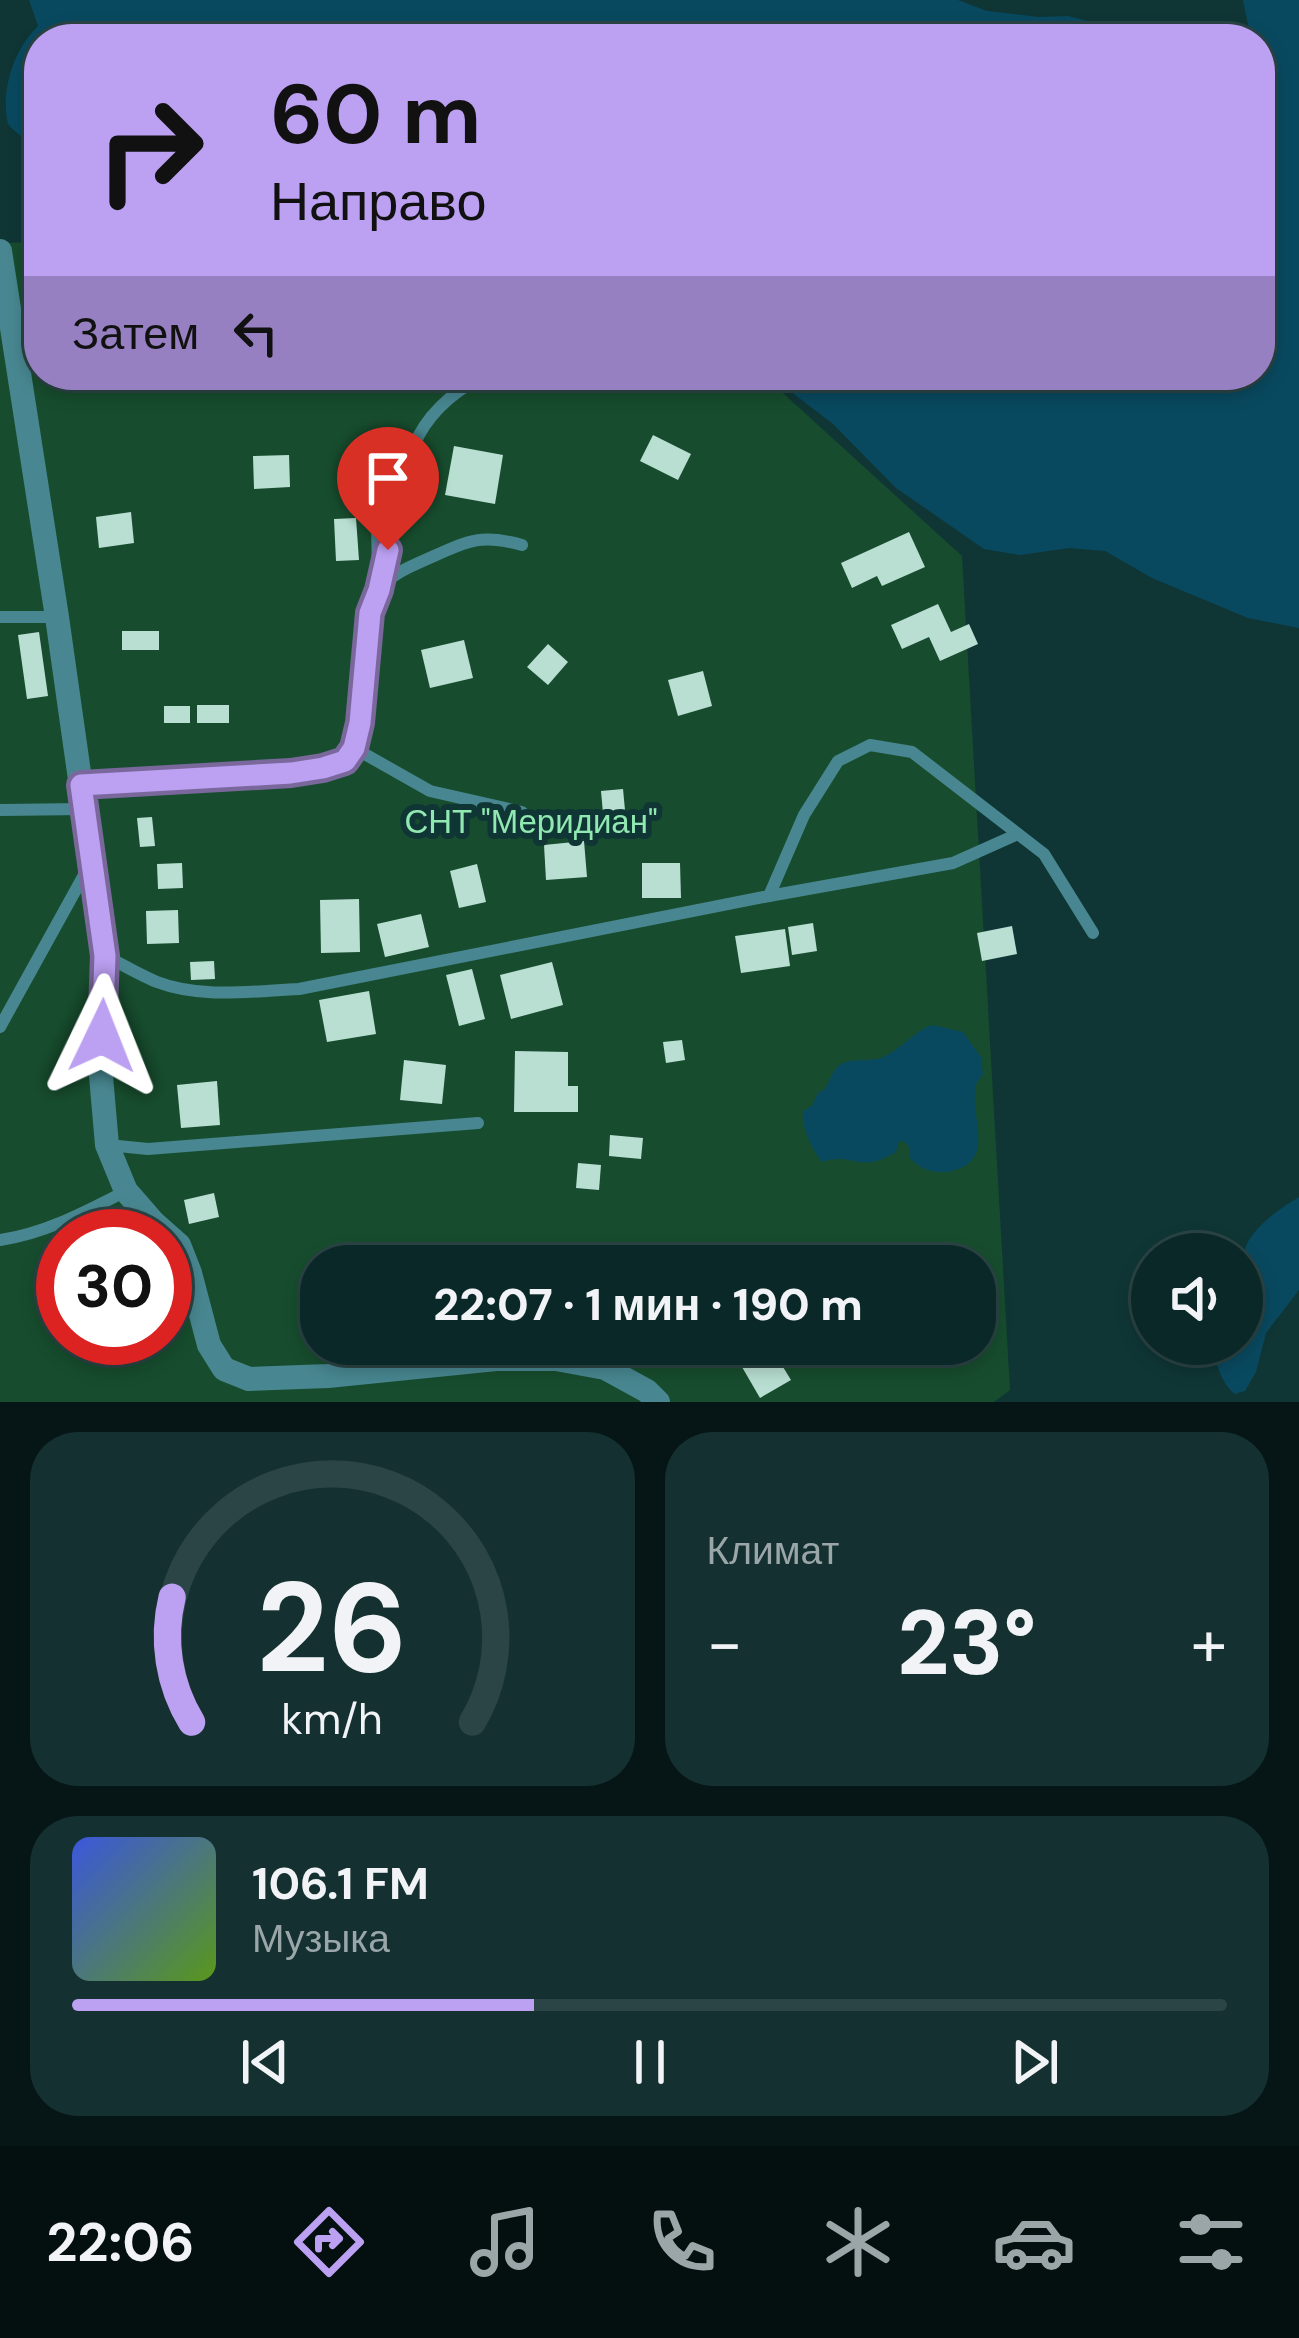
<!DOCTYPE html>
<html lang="ru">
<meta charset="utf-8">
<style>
body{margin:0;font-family:"DM Sans",sans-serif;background:#143030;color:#f1f3f6;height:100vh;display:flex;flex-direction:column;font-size:45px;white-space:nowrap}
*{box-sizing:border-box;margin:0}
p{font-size:39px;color:#9aa6a8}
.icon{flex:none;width:66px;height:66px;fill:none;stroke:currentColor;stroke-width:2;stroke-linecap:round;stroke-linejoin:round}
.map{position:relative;height:1402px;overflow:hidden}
.sheet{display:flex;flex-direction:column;gap:30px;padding:30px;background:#061616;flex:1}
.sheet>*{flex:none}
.guide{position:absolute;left:24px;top:24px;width:1251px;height:366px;border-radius:48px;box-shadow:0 6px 18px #0003,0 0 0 3px #2b4445;background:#bca0f2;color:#111;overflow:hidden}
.controls{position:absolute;left:1131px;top:1233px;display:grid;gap:24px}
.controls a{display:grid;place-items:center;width:132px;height:132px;border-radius:50%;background:#0b2828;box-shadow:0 6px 18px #0003,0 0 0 3px #2b4445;font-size:60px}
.speed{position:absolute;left:36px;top:1209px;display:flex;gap:24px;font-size:60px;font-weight:700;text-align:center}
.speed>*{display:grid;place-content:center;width:156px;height:156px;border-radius:50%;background:#0b2828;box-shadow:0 6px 18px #0003,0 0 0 3px #2b4445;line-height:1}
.speed .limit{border:18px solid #d22;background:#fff;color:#111}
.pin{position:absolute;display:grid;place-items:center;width:102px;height:102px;color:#fff;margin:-123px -51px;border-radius:50% 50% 50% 0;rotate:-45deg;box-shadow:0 0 12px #0007}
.pin .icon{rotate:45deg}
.me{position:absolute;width:132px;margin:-66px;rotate:2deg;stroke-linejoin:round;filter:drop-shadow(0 0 9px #0008)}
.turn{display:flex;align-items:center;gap:42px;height:252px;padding:0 48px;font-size:54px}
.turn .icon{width:156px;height:156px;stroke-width:2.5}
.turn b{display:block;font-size:84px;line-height:102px}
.then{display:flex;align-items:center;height:114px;padding:0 48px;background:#0003;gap:24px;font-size:45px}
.big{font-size:90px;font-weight:800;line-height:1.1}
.sheet .widget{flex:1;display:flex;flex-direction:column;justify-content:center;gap:18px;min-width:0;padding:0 42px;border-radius:48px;background:#143030}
.sheet .dial{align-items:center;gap:0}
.dial svg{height:312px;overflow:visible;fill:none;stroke:#2b4445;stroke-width:7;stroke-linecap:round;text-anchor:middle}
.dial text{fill:#f1f3f6;stroke:none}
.song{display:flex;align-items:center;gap:36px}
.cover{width:144px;height:144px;border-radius:18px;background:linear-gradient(135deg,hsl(230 70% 55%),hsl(90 70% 35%))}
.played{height:12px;border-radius:6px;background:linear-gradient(90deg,#bca0f2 40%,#2b4445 40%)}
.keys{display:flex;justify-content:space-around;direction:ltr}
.heat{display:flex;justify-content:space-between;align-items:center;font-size:66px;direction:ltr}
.sheet .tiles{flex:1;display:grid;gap:30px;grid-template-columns:1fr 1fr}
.widget:last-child{grid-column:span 2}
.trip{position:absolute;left:300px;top:1245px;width:696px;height:120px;border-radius:48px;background:#0b2828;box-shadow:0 6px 18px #0003,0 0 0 3px #2b4445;font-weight:800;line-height:120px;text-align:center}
.dock{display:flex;height:192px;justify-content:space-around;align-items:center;background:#041010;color:#9aa6a8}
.dock .icon{width:84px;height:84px}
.dock .current{color:#bca0f2}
.dock b{font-size:54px;color:#f1f3f6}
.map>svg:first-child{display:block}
.green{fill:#174d2e;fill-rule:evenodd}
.water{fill:#09495f}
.building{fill:#b9dfd3}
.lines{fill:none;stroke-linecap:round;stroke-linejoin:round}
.service{stroke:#488791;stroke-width:12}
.minor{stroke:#488791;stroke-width:24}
.route-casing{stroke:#7a689d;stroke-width:30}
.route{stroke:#bca0f2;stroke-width:21}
.labels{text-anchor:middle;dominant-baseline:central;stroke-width:12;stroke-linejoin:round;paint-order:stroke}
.park-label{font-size:33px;fill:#91e9b1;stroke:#0f3635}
</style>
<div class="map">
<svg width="1299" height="1402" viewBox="0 0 1299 1402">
<rect width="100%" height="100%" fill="#0f3635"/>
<path class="green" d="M39,242V375H763L962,556L1010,1390L994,1402H0V243ZM63,1236H165V1338H63ZM321,1266H975V1344H321Z"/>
<g class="water">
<path d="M29,0H958L987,11L1039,17L1068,16L1096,23L1118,39H39V150C30,142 16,134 8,124C0,91 14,49 38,26Z"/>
<path d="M1243,0H1299V628L1248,618L1152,578L1105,551L1069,548L1020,555L984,549L896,488L833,424L769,375H1260V39H1251Z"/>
<path d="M932,1025L963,1032L981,1057L983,1074C978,1081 975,1083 975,1092C972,1122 997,1166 945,1172C931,1173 919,1168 910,1158V1148L905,1142L899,1141L896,1152C859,1175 852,1151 822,1162C812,1150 801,1126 803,1111L812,1106L818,1093L825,1089C829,1082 834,1067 841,1064C851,1058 869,1062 881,1058C900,1050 913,1032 932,1025Z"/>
<path d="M1299,1197V1290L1266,1333L1256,1372L1245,1391L1235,1394C1222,1385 1213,1359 1215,1344H1242C1242,1318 1235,1262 1249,1240C1260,1222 1281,1208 1299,1197Z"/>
</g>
<g class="building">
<path d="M580,375H611L610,386L580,383Z"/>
<path d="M653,435L691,454L678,480L640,461Z"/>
<path d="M454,446L503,455L495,504L445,495Z"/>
<path d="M289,455L290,487L254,489L253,456Z"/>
<path d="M131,512L134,543L99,548L96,517Z"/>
<path d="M356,518L359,560L336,561L334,519Z"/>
<path d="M909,532L925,567L882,586L877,576L852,588L841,563Z"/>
<path d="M938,604L951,632L969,624L978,644L940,661L929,637L902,649L891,625Z"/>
<rect x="122" y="631" width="37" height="19"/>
<path d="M39,632L48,696L27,699L18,635Z"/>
<path d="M464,640L473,678L430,688L421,650Z"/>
<path d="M548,644L568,662L548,685L527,667Z"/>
<path d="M703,671L712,706L678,716L668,680Z"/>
<rect x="197" y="705" width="32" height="18"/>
<rect x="164" y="706" width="26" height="17"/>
<path d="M623,789L626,821L604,824L601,791Z"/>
<path d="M152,817L155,846L140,847L137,818Z"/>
<path d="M584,841L587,877L546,880L544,845Z"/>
<path d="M182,863L183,888L158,889L157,864Z"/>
<path d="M642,863H680L681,898H642Z"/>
<path d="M477,864L486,902L459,908L450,871Z"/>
<path d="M359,899L360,952L321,953L320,900Z"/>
<path d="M178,910L179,943L147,944L146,911Z"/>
<path d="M421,914L429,947L385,957L377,924Z"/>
<path d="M813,923L817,951L792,955L788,927Z"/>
<path d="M1012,926L1017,954L982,961L977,933Z"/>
<path d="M785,929L790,966L741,973L735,936Z"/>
<path d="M214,961L215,979L191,980L190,962Z"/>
<path d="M552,962L563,1005L511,1019L500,975Z"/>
<path d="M472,969L485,1019L459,1026L446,975Z"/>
<path d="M369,991L376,1034L327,1042L319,1000Z"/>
<path d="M682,1040L685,1060L666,1063L663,1042Z"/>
<path d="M515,1051L568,1052V1086H578V1112H514Z"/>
<path d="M404,1060L446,1065L442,1104L400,1100Z"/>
<path d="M217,1081L220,1125L181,1128L177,1085Z"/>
<path d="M610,1135L643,1138L641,1159L609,1156Z"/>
<path d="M578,1163L601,1165L599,1190L576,1188Z"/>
<path d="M214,1193L219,1217L189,1224L184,1200Z"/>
<path d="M772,1349L791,1380L760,1398L742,1367Z"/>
</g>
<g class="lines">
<g class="service">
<path d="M370,492L377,526L378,571"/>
<path d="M379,589C389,545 399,473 419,435C433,409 461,385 488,375"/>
<path d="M0,617H56"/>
<path d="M354,748L430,791L522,812"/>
<path d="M81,785L291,773C307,771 332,771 345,761C377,737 353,624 379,590C391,573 416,564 434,556C469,540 483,534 522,545"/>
<path d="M0,810L83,809"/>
<path d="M769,896L953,863L1018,834"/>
<path d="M106,956C123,965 140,975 157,982C201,999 254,991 299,989L769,896L804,815L838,761L870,745L912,752L1044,854L1093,933"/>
<path d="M0,1027L89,866"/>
<path d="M108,1145L148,1149L478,1123"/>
<path d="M0,1240C46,1233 85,1212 126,1191"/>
</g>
<path class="minor" d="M0,251L57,617L105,956L101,1076L107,1145L126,1191L153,1222L179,1245L190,1273L209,1345L224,1369L249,1379L328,1376L496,1359H556L605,1368L647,1391L658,1402"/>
</g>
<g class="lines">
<g class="route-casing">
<path id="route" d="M102,1036L105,956L81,785L291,773L323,768L345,761L354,748L360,723L370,613L379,590L388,550"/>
</g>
<use href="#route" class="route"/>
</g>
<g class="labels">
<g class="park-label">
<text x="531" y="821">СНТ "Меридиан"</text>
</g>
</g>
</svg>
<div class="controls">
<a><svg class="icon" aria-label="sound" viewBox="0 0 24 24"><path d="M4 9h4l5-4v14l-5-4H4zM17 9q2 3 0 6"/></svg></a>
</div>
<div class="speed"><div class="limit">30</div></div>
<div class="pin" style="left:388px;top:550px;background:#d93025"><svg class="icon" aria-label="arrive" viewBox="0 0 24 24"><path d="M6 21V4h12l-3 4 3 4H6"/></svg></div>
<svg class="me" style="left:102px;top:1036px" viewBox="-20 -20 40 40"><path d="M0-17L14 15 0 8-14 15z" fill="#bca0f2" stroke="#fff" stroke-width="4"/></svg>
<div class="trip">22:07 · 1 мин · 190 m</div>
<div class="guide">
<div class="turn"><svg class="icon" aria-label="right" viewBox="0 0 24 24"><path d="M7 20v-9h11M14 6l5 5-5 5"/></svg><div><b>60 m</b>Направо</div></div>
<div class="then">Затем<svg class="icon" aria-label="left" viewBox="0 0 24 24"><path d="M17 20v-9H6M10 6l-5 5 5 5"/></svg></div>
</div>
</div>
<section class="sheet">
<div class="tiles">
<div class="widget dial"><svg viewBox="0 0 100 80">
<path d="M14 69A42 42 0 1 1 86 69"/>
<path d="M14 69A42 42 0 0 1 9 37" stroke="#bca0f2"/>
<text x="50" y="56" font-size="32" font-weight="700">26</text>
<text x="50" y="72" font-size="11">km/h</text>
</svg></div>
<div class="widget"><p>Климат</p>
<div class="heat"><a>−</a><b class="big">23°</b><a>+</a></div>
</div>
<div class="widget">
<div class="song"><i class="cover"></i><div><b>106.1 FM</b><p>Музыка</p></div></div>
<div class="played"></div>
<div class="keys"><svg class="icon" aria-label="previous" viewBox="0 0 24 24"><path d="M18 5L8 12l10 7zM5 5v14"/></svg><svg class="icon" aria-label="pause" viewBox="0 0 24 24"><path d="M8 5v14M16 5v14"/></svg><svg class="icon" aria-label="next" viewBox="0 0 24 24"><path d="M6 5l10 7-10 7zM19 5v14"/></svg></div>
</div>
</div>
</section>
<nav class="dock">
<b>22:06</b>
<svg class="icon current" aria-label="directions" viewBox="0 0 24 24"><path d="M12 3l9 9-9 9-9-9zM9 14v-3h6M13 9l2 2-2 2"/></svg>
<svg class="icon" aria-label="music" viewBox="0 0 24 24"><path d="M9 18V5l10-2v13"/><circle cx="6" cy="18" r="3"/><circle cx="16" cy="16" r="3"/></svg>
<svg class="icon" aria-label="phone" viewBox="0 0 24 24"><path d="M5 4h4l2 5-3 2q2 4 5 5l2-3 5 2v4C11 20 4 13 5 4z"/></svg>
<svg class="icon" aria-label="climate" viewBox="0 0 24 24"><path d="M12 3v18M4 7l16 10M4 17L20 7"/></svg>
<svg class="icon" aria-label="car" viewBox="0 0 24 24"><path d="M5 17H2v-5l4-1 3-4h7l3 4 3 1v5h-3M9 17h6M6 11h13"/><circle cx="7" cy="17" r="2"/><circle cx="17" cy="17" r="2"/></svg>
<svg class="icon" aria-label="filters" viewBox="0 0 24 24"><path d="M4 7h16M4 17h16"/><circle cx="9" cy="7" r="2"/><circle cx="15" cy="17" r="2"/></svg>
</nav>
